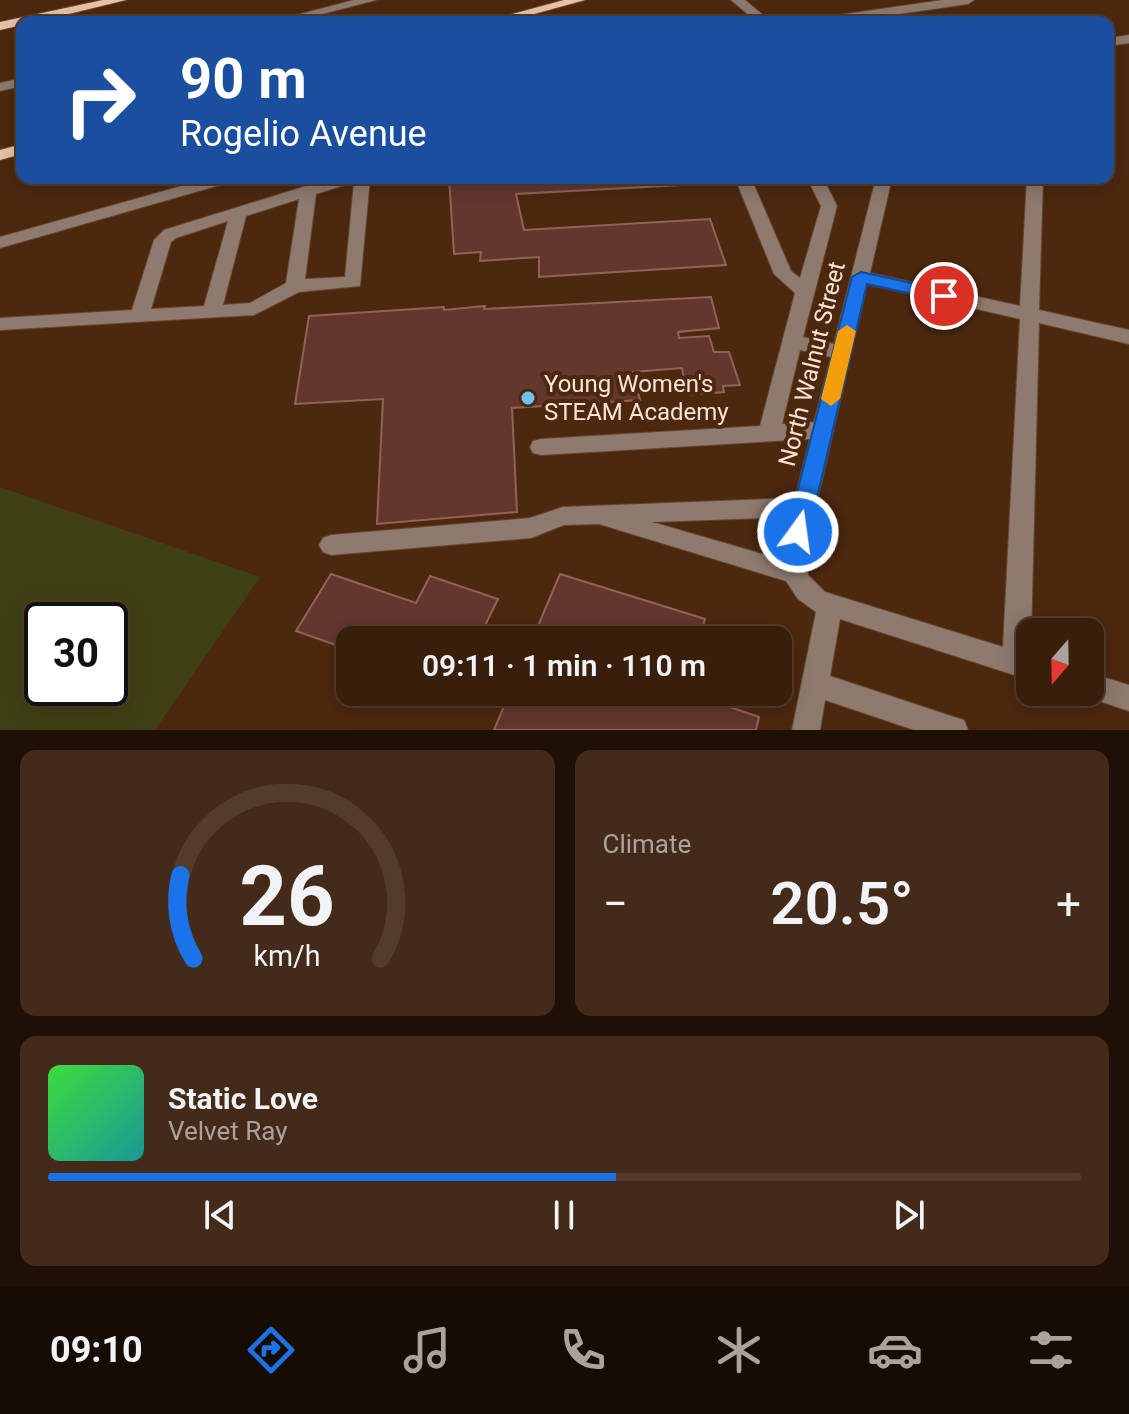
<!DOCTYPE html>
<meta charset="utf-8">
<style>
body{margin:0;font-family:Roboto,sans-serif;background:#442b19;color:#f1f3f6;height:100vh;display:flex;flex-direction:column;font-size:30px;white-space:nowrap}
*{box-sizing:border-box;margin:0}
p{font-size:26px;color:#aba29d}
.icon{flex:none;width:44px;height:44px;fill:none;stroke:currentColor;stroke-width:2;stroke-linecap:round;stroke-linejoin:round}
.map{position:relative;height:730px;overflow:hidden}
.sheet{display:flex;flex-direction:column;gap:20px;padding:20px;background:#1f1006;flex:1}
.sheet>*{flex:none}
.hud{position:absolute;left:16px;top:16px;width:1098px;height:168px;border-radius:16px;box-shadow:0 4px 20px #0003,0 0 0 2px #533c2c;background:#1a4fa0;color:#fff;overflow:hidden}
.needle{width:52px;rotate:200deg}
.tools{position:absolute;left:1016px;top:618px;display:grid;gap:16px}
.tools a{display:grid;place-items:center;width:88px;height:88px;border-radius:16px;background:#391e0b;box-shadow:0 4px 20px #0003,0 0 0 2px #533c2c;font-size:40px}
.speed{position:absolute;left:24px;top:602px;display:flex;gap:16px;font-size:40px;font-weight:700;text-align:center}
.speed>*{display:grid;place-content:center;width:104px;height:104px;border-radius:50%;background:#391e0b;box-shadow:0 4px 20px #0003,0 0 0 2px #533c2c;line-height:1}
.speed .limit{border:4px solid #111;border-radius:12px;background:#fff;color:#111}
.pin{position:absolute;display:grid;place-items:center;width:68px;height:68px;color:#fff;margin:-34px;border:4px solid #fff;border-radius:50%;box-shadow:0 2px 8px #0007}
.me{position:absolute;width:88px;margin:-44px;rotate:14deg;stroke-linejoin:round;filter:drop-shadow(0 0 6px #0008)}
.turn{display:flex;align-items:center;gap:28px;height:168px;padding:0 32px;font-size:36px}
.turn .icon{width:104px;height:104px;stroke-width:2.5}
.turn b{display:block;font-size:56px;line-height:68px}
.big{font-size:60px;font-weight:600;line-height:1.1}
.sheet .tile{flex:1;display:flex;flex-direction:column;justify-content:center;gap:12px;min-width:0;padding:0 28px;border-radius:16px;background:#442b19}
.sheet .dial{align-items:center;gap:0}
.dial svg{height:208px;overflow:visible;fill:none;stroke:#533c2c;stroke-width:7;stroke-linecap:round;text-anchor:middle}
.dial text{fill:#f1f3f6;stroke:none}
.song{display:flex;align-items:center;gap:24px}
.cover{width:96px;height:96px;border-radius:12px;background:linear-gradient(135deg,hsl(120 70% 55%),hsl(180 70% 35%))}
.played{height:8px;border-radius:4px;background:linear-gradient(90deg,#1a73e8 55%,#533c2c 55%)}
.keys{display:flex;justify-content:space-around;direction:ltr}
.heat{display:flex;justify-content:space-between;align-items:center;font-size:44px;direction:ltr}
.sheet .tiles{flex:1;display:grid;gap:20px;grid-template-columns:1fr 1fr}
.tile:last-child{grid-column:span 2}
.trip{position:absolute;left:336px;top:626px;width:456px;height:80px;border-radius:16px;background:#391e0b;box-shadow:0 4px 20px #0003,0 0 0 2px #533c2c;font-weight:600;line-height:80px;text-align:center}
.tab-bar{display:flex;height:128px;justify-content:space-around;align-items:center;background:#170c04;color:#aba29d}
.tab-bar .icon{width:56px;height:56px}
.tab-bar .active{color:#1a73e8}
.tab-bar b{font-size:36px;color:#f1f3f6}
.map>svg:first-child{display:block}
.green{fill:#3f4115;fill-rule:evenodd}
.building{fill:#63362e;stroke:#926258;stroke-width:2}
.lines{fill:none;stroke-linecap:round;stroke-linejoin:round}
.minor-casing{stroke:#68462f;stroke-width:2}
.major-casing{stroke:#68462f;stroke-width:2}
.minor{fill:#8e7a6f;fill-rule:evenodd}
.major{fill:#eac2aa;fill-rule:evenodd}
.route{fill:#1a73e8;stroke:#114b97;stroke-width:2}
.slow{fill:#f59e0b}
.poi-dot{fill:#69c4f0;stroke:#4c280f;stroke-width:3}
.labels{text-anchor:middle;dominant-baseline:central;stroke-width:8;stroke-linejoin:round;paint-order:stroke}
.street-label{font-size:24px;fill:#fde4d6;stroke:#4c280f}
.poi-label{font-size:24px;fill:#fde4d6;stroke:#4c280f;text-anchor:start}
</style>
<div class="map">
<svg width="1129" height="730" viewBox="0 0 1129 730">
<rect width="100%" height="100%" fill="#4c280f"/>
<path class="green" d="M0,487L260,577L155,730H0ZM42,620H110V688H42Z"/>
<g class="building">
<path d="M449,178H679L682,185L516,194L524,230L710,219L726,265L539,277V257L480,261L481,252L454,254Z"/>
<path d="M711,297L719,328L678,332L679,338L709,336L714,352H729L740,385L723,386L724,392L687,395L682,368L633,372L640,400L512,408L517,512L377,524L383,399L295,404L309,316L444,307V310L485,306L484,309Z"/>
<path d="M331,574L416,603L430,576L498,599L478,640H350V650L296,631Z"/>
<path d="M560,574L705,619L699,640H532Z"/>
<path d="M510,692H724L721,704L759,717L756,730H494Z"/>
</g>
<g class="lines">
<g class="minor-casing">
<g id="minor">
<path d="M354,0H376L292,22H270Z"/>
<path d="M731,0H745L771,22H757Z"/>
<path d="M943,0H974L968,4L844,22H812L818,18Z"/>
<path d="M1129,35V43L1108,46V38Z"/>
<path d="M22,78V86L0,91V83Z"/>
<path d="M210,178H236L234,181L0,248V237Z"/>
<path d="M332,178H370L360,286L299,292L254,315L0,330V318L132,310L154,240L164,230ZM354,182L345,277L305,279L316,194ZM299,199L286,283L250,303L223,305L246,216ZM228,221L204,306L151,309L171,242L176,238Z"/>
<path d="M735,178H751L791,271L800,278L821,206L807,178H823L837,206L803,337L834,344L876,178H892L870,273L1020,306L1027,178H1043L1039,310L1129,330V344L1039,323L1030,680L840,619L830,676L954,717L964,720L968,730H914L825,700L820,730H792L816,612L798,599L786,581L599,524L564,525L531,538L331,555L323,552L319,545L323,538L331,535L530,518L563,507L795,498L810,439L541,455L533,453L530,447L533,441L541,439L760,426L795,293L774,274ZM867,284L1020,319L1003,647L825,592L808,575L804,558ZM800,350L831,357L814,422L782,424ZM790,517L780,559L652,522Z"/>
<path d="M1090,673L1129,685V711L1081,695L1079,692H1090Z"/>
</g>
</g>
<g class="major-casing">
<g id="major">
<path d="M103,0H126L36,22H22V25L0,30V22Z"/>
<path d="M564,0H585L505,22H483Z"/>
<path d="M22,144V154L0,160V150Z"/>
</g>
</g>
<use href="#minor" class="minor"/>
<use href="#major" class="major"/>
</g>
<path class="route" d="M861,272L944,290L952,296L944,301L867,284L809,532L806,539L798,541L790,539L787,532L852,277Z"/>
<path class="slow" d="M847,325L856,331L840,399L831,406L821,399L838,331Z"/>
<circle class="poi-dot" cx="528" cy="398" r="8"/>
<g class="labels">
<g class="street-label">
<text transform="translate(812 364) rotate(-76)">North Walnut Street</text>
</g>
<g class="poi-label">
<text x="544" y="384">Young Women's<tspan x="544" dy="28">STEAM Academy</tspan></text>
</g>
</g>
</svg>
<div class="tools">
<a><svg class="needle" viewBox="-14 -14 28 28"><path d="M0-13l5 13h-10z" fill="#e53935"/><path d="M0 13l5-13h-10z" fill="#aba29d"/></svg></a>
</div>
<div class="speed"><div class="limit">30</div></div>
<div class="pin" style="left:944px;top:296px;background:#d93025"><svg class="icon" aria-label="arrive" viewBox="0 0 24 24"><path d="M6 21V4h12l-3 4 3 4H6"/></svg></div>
<svg class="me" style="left:798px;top:532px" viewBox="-20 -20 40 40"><circle r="17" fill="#1a73e8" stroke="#fff" stroke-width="3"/><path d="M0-11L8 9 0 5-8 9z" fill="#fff"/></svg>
<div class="trip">09:11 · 1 min · 110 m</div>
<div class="hud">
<div class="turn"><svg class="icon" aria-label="right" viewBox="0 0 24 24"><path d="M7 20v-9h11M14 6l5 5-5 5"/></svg><div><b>90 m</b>Rogelio Avenue</div></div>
</div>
</div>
<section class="sheet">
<div class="tiles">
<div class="tile dial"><svg viewBox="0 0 100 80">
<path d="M14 69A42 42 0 1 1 86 69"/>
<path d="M14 69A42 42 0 0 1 9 37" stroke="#1a73e8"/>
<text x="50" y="56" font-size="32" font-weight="700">26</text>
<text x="50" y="72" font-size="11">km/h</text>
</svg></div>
<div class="tile"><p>Climate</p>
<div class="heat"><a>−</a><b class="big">20.5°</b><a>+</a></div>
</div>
<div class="tile">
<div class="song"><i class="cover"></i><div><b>Static Love</b><p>Velvet Ray</p></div></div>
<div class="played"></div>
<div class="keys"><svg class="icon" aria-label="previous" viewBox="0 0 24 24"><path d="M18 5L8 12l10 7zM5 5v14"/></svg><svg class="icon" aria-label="pause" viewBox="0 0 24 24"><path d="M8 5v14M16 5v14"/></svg><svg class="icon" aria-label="next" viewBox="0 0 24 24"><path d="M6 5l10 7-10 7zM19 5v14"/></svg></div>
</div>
</div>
</section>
<nav class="tab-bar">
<b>09:10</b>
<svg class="icon active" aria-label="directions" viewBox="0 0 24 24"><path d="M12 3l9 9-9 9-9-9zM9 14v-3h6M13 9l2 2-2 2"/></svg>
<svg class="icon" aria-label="music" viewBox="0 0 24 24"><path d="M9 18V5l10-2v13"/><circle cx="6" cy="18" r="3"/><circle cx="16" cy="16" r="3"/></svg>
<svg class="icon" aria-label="phone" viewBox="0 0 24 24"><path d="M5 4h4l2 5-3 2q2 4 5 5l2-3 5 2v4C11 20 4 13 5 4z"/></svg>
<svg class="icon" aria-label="climate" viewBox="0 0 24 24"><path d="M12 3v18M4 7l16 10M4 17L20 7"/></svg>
<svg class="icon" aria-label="car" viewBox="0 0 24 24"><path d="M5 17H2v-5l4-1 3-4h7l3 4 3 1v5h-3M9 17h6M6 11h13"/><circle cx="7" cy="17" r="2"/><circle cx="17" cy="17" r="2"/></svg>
<svg class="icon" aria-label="filters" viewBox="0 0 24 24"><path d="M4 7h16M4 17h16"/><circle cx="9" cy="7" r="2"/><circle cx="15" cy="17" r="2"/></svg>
</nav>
